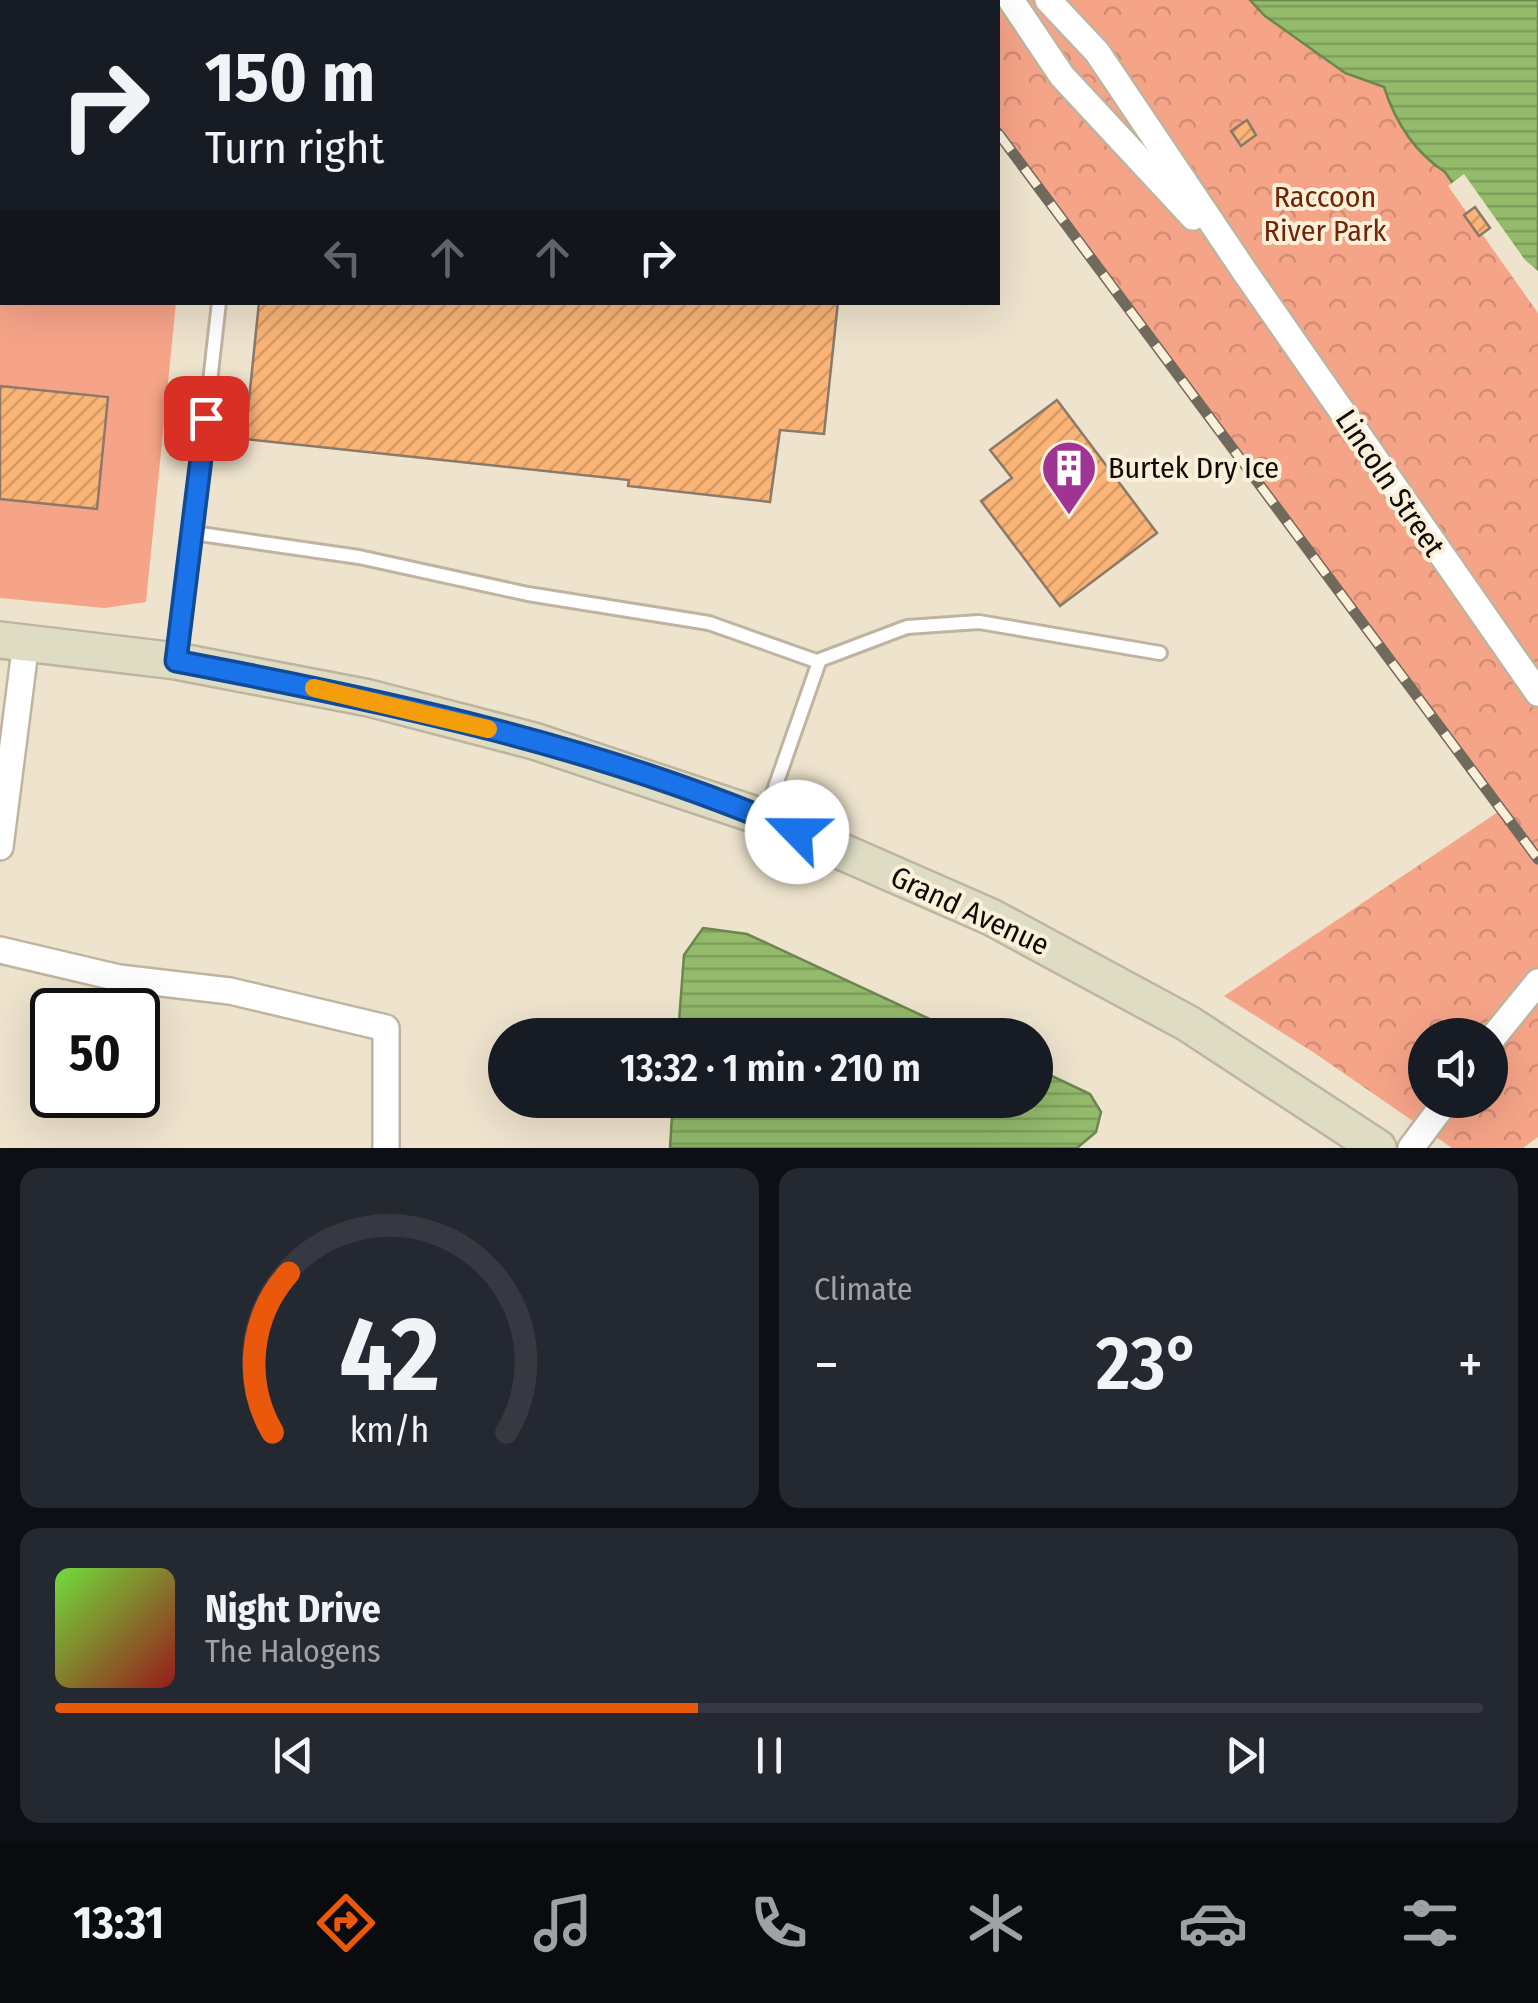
<!DOCTYPE html>
<meta charset="utf-8">
<style>
body{margin:0;font-family:"Fira Sans Condensed",sans-serif;background:#242831;color:#f1f3f6;height:100vh;display:flex;flex-direction:column;font-size:38px;white-space:nowrap}
*{box-sizing:border-box;margin:0}
p{font-size:32px;color:#9ea1a6}
.icon{flex:none;width:55px;height:55px;fill:none;stroke:currentColor;stroke-width:2;stroke-linecap:round;stroke-linejoin:round}
.map{position:relative;height:1148px;overflow:hidden}
.details{display:flex;flex-direction:column;gap:20px;padding:20px;background:#0d0f14;flex:1}
.details>*{flex:none}
.top-card{position:absolute;left:0px;top:0px;width:1000px;height:305px;box-shadow:0 10px 40px #0002;background:#171b24;color:#f1f3f6;overflow:hidden}
.controls{position:absolute;left:1408px;top:1018px;display:grid;gap:20px}
.controls a{display:grid;place-items:center;width:100px;height:100px;border-radius:50%;background:#171b24;box-shadow:0 10px 40px #0002;font-size:50px}
.speed{position:absolute;left:30px;top:988px;display:flex;gap:20px;font-size:50px;font-weight:700;text-align:center}
.speed>*{display:grid;place-content:center;width:130px;height:130px;border-radius:50%;background:#171b24;box-shadow:0 10px 40px #0002;line-height:1}
.speed .limit{border:5px solid #111;border-radius:15px;background:#fff;color:#111}
.pin{position:absolute;display:grid;place-items:center;width:85px;height:85px;color:#fff;margin:-42px;border-radius:20px;box-shadow:0 5px 15px #0006}
.me{position:absolute;width:110px;margin:-55px;rotate:293deg;stroke-linejoin:round;filter:drop-shadow(0 0 8px #0008)}
.turn{display:flex;align-items:center;gap:35px;height:210px;padding:0 40px;font-size:45px}
.turn .icon{width:130px;height:130px;stroke-width:2.5}
.turn b{display:block;font-size:70px;line-height:85px}
.lanes{display:flex;align-items:center;height:95px;padding:0 40px;background:#0003;justify-content:center;gap:50px;direction:ltr}
.lanes .off{opacity:.35}
.big{font-size:75px;font-weight:600;line-height:1.1}
.details .widget{flex:1;display:flex;flex-direction:column;justify-content:center;gap:15px;min-width:0;padding:0 35px;border-radius:20px;background:#242831}
.details .dial{align-items:center;gap:0}
.dial svg{height:260px;overflow:visible;fill:none;stroke:#363941;stroke-width:7;stroke-linecap:round;text-anchor:middle}
.dial text{fill:#f1f3f6;stroke:none}
.song{display:flex;align-items:center;gap:30px}
.cover{width:120px;height:120px;border-radius:15px;background:linear-gradient(135deg,hsl(100 70% 55%),hsl(0 70% 35%))}
.played{height:10px;border-radius:5px;background:linear-gradient(90deg,#ea580c 45%,#363941 45%)}
.keys{display:flex;justify-content:space-around;direction:ltr}
.heat{display:flex;justify-content:space-between;align-items:center;font-size:55px;direction:ltr}
.details .tiles{flex:1;display:grid;gap:20px;grid-template-columns:1fr 1fr}
.widget:last-child{grid-column:span 2}
.trip{position:absolute;left:488px;top:1018px;width:565px;height:100px;border-radius:50px;background:#171b24;box-shadow:0 10px 40px #0002;font-weight:600;line-height:100px;text-align:center}
.tab-bar{display:flex;height:160px;justify-content:space-around;align-items:center;background:#090b0e;color:#9ea1a6}
.tab-bar .icon{width:70px;height:70px}
.tab-bar .selected{color:#ea580c}
.tab-bar b{font-size:45px;color:#f1f3f6}
.map>svg:first-child{display:block}
.forest{fill:url(#forest-crowns);fill-rule:evenodd}
.pitch{fill:#f6a488}
.water{fill:url(#water-rules);stroke:#6c864d;stroke-width:2.5}
.pier{fill:#eee3cd}
.building{fill:url(#building-hatch);stroke:#8b796a;stroke-width:2.5}
.lines{fill:none;stroke-linecap:round;stroke-linejoin:round}
.lane-casing{stroke:#bfb49f;stroke-width:18}
.street-casing{stroke:#bfb49f;stroke-width:30}
.secondary-casing{stroke:#bfb49f;stroke-width:40}
.lane{stroke:#fff;stroke-width:12}
.street{stroke:#fff;stroke-width:25}
.secondary{stroke:#deddc3;stroke-width:35}
.rail-casing{stroke:#706a5d;stroke-width:11}
.rail{stroke:#fcf0da;stroke-width:8;stroke-dasharray:22;stroke-linecap:butt}
.route-casing{stroke:#114b97;stroke-width:25}
.route{stroke:#1a73e8;stroke-width:18}
.slow{stroke:#f59e0b;stroke-width:18}
.labels{text-anchor:middle;dominant-baseline:central;stroke-width:8;stroke-linejoin:round;paint-order:stroke}
.park-label{font-size:30px;fill:#712606;stroke:#fcf0da}
.poi-label{font-size:30px;fill:#0e0b05;stroke:#fcf0da;text-anchor:start}
.street-label{font-size:30px;fill:#0e0b05;stroke:#fcf0da}
</style>
<div class="map">
<svg width="1538" height="1148" viewBox="0 0 1538 1148">
<defs>
<pattern id="forest-crowns" width="20" height="18" patternUnits="userSpaceOnUse" patternTransform="scale(2.5)"><rect width="20" height="18" fill="#f6a488"/><path d="M2 6a3 3 0 1 1 6 0M12 15a3 3 0 1 1 6 0" fill="none" stroke="#d28c74"/></pattern>
<pattern id="water-rules" width="6" height="5" patternUnits="userSpaceOnUse" patternTransform="scale(2.5)"><rect width="6" height="5" fill="#94ba6c"/><path d="M0 2.5h6" fill="none" stroke="#7e9f5c"/></pattern>
<pattern id="building-hatch" width="6" height="6" patternUnits="userSpaceOnUse" patternTransform="scale(2.5)"><rect width="6" height="6" fill="#f9b476"/><path d="M-1 1l2-2M0 6l6-6M5 7l2-2" fill="none" stroke="#d49965"/></pattern>
</defs>
<rect width="100%" height="100%" fill="#eee3cd"/>
<path class="forest" d="M898,0H1538V1137L1523,1148H1452L1313,1052L1224,996L1501,810L998,133V2ZM1425,1035H1490V1100H1425Z"/>
<path class="pitch" d="M0,93L2,302L176,303L146,602L104,608L0,598Z"/>
<g class="water">
<path d="M1250,0H1538V308L1445,172C1414,152 1395,121 1384,87L1345,73L1265,16Z"/>
<path d="M703,928L747,934L964,1035H678L684,955Z"/>
<path d="M1035,1068L1090,1094L1101,1112L1096,1132L1077,1148H670L673,1100H1035Z"/>
</g>
<path class="pier" d="M1464,174L1525,260L1538,271V313L1448,186Z"/>
<g class="building">
<path d="M0,0H20L2,2V60Z"/>
<path d="M1247,120L1256,135L1241,146L1231,131Z"/>
<rect x="0" y="127" width="2" height="114"/>
<path d="M1475,207L1490,228L1479,236L1464,215Z"/>
<path d="M259,302H838L824,434L780,430L770,502L628,486L629,480L245,439Z"/>
<path d="M0,386L108,397L97,509L0,499Z"/>
<path d="M1057,400L1157,533L1060,606L981,501L1012,478L990,450Z"/>
</g>
<g class="lines">
<g class="lane-casing">
<g id="lane">
<path d="M253,2V0"/>
<path d="M193,533L219,302"/>
<path d="M176,658L193,533L359,557L528,594L709,623L819,662L765,816"/>
<path d="M817,661L907,627L979,622L1160,653"/>
</g>
</g>
<g class="street-casing">
<g id="street">
<path d="M1011,0L1062,76L1193,217"/>
<path d="M1048,0L1097,52L1245,272L1538,693"/>
<path d="M0,847L26,642"/>
<path d="M0,950L119,978L230,991L386,1028V1148"/>
<path d="M1490,1041L1538,982"/>
<path d="M1411,1148L1447,1100"/>
</g>
</g>
<g class="secondary-casing">
<path id="secondary" d="M0,640L176,661L369,698L534,741L765,818L991,917L1189,1024L1378,1148"/>
</g>
<use href="#lane" class="lane"/>
<use href="#street" class="street"/>
<use href="#secondary" class="secondary"/>
<g class="rail-casing">
<g id="rail">
<path d="M898,0L900,2"/>
<path d="M998,133L1538,859"/>
</g>
</g>
<use href="#rail" class="rail"/>
</g>
<g class="lines">
<g class="route-casing">
<path id="route" d="M206,418L176,661C386,701 600,746 797,832"/>
</g>
<use href="#route" class="route"/>
<path class="slow" d="M314,688L488,729"/>
</g>
<defs>
<g id="building-pin" transform="scale(2.875)"><path d="M0 17L-7.5 6A9.5 9.5 0 1 1 7.5 6Z" fill="#a03495" stroke="#fcf0da"/><path d="M-4-6H4V6H1V3H-1V6H-4ZM-2.5-4.3h1.7v1.8h-1.7ZM.8-4.3h1.7v1.8H.8ZM-2.5-1h1.7V.8h-1.7ZM.8-1h1.7V.8H.8Z" fill="#fff"/></g>
</defs>
<g fill-rule="evenodd">
<use href="#building-pin" x="1069" y="468"/>
</g>
<g class="labels">
<g class="park-label">
<text x="1325" y="197">Raccoon<tspan x="1325" dy="34">River Park</tspan></text>
</g>
<g class="poi-label">
<text x="1108" y="468">Burtek Dry Ice</text>
</g>
<g class="street-label">
<text transform="translate(1390 483) rotate(56)">Lincoln Street</text>
<text transform="translate(970 911) rotate(25)">Grand Avenue</text>
</g>
</g>
</svg>
<div class="controls">
<a><svg class="icon" aria-label="sound" viewBox="0 0 24 24"><path d="M4 9h4l5-4v14l-5-4H4zM17 9q2 3 0 6"/></svg></a>
</div>
<div class="speed"><div class="limit">50</div></div>
<div class="pin" style="left:206px;top:418px;background:#d93025"><svg class="icon" aria-label="arrive" viewBox="0 0 24 24"><path d="M6 21V4h12l-3 4 3 4H6"/></svg></div>
<svg class="me" style="left:797px;top:832px" viewBox="-20 -20 40 40"><circle r="19" fill="#fff"/><path d="M0-13L10 11 0 6-10 11z" fill="#1a73e8"/></svg>
<div class="trip">13:32 · 1 min · 210 m</div>
<div class="top-card">
<div class="turn"><svg class="icon" aria-label="right" viewBox="0 0 24 24"><path d="M7 20v-9h11M14 6l5 5-5 5"/></svg><div><b>150 m</b>Turn right</div></div>
<div class="lanes"><svg class="icon off" aria-label="left" viewBox="0 0 24 24"><path d="M17 20v-9H6M10 6l-5 5 5 5"/></svg><svg class="icon off" aria-label="ahead" viewBox="0 0 24 24"><path d="M12 20V5M6 11l6-6 6 6"/></svg><svg class="icon off" aria-label="ahead" viewBox="0 0 24 24"><path d="M12 20V5M6 11l6-6 6 6"/></svg><svg class="icon" aria-label="right" viewBox="0 0 24 24"><path d="M7 20v-9h11M14 6l5 5-5 5"/></svg></div>
</div>
</div>
<section class="details">
<div class="tiles">
<div class="widget dial"><svg viewBox="0 0 100 80">
<path d="M14 69A42 42 0 1 1 86 69"/>
<path d="M14 69A42 42 0 0 1 19 20" stroke="#ea580c"/>
<text x="50" y="56" font-size="32" font-weight="700">42</text>
<text x="50" y="72" font-size="11">km/h</text>
</svg></div>
<div class="widget"><p>Climate</p>
<div class="heat"><a>−</a><b class="big">23°</b><a>+</a></div>
</div>
<div class="widget">
<div class="song"><i class="cover"></i><div><b>Night Drive</b><p>The Halogens</p></div></div>
<div class="played"></div>
<div class="keys"><svg class="icon" aria-label="previous" viewBox="0 0 24 24"><path d="M18 5L8 12l10 7zM5 5v14"/></svg><svg class="icon" aria-label="pause" viewBox="0 0 24 24"><path d="M8 5v14M16 5v14"/></svg><svg class="icon" aria-label="next" viewBox="0 0 24 24"><path d="M6 5l10 7-10 7zM19 5v14"/></svg></div>
</div>
</div>
</section>
<nav class="tab-bar">
<b>13:31</b>
<svg class="icon selected" aria-label="directions" viewBox="0 0 24 24"><path d="M12 3l9 9-9 9-9-9zM9 14v-3h6M13 9l2 2-2 2"/></svg>
<svg class="icon" aria-label="music" viewBox="0 0 24 24"><path d="M9 18V5l10-2v13"/><circle cx="6" cy="18" r="3"/><circle cx="16" cy="16" r="3"/></svg>
<svg class="icon" aria-label="phone" viewBox="0 0 24 24"><path d="M5 4h4l2 5-3 2q2 4 5 5l2-3 5 2v4C11 20 4 13 5 4z"/></svg>
<svg class="icon" aria-label="climate" viewBox="0 0 24 24"><path d="M12 3v18M4 7l16 10M4 17L20 7"/></svg>
<svg class="icon" aria-label="car" viewBox="0 0 24 24"><path d="M5 17H2v-5l4-1 3-4h7l3 4 3 1v5h-3M9 17h6M6 11h13"/><circle cx="7" cy="17" r="2"/><circle cx="17" cy="17" r="2"/></svg>
<svg class="icon" aria-label="filters" viewBox="0 0 24 24"><path d="M4 7h16M4 17h16"/><circle cx="9" cy="7" r="2"/><circle cx="15" cy="17" r="2"/></svg>
</nav>
